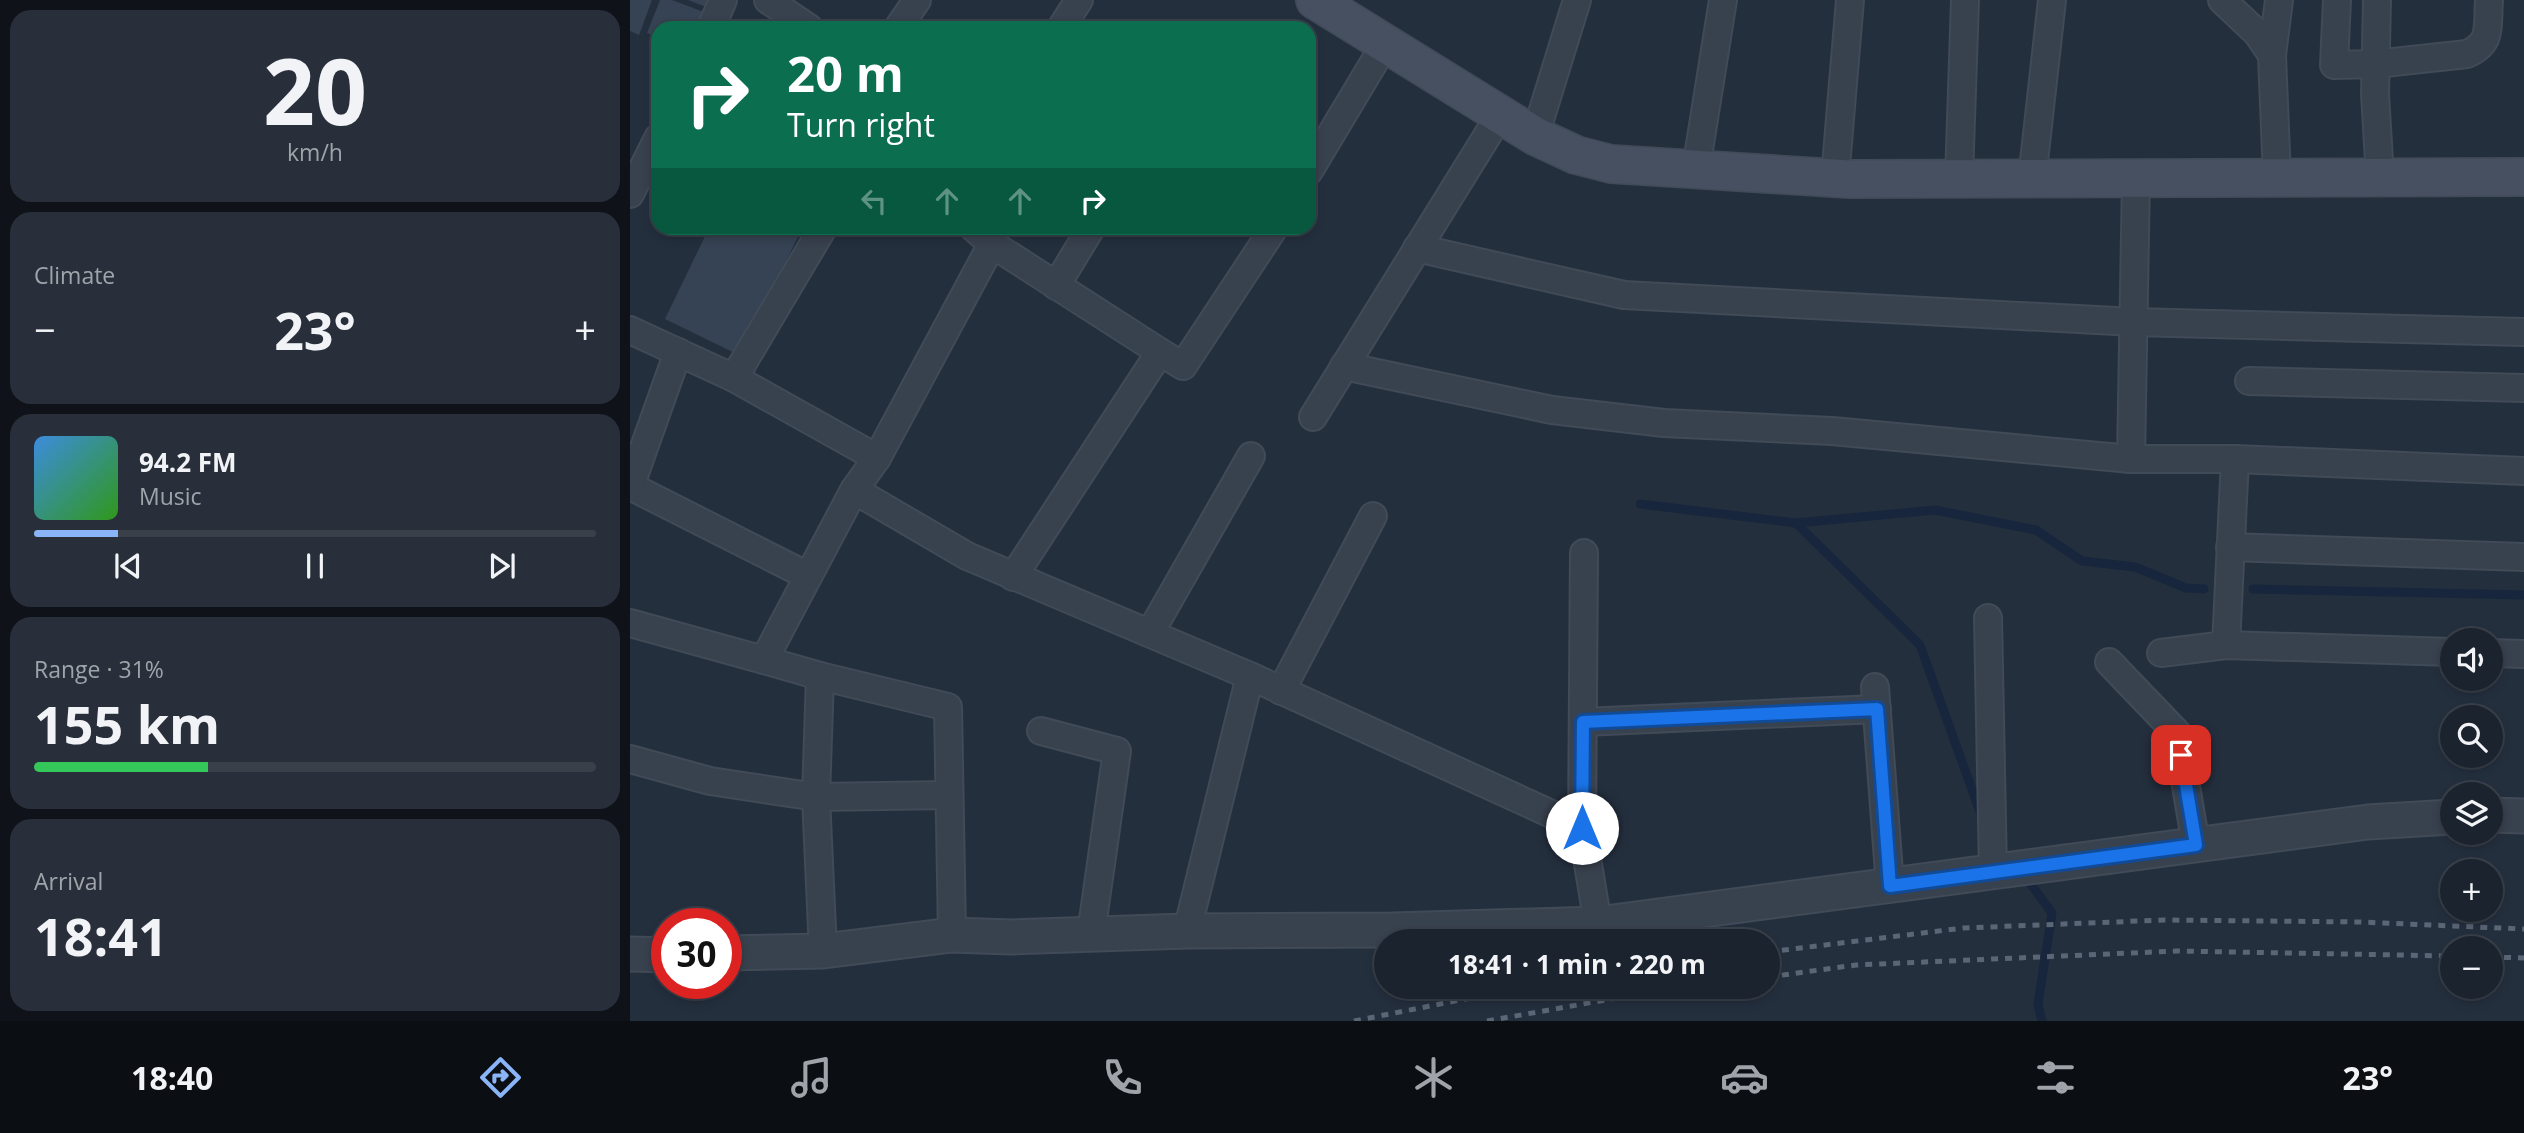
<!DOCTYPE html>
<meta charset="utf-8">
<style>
body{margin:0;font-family:"Open Sans",sans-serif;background:#282f3a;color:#f1f3f6;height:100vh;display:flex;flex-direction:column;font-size:26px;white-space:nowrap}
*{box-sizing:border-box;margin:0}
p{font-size:23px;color:#a0a4aa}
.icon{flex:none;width:38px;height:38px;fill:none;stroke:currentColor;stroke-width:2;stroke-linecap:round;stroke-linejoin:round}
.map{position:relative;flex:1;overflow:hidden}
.sheet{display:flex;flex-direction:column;gap:10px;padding:10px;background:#0f1319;width:630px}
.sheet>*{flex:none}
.guide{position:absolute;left:21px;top:21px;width:665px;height:214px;border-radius:21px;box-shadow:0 4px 10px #0003,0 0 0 2px #39404a;background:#0b6e4f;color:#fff;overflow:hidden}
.tools{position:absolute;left:1810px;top:628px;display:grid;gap:14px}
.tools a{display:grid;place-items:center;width:63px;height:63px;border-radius:50%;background:#1b232e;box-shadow:0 4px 10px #0003,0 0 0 2px #39404a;font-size:35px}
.speed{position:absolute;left:21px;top:908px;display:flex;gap:14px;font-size:35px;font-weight:700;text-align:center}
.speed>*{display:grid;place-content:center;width:91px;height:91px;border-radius:50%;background:#1b232e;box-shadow:0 4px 10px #0003,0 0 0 2px #39404a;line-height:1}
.speed .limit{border:10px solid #d22;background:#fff;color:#111}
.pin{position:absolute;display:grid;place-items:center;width:60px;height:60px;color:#fff;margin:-30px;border-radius:14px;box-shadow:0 4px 10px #0006}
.me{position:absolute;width:77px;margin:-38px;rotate:0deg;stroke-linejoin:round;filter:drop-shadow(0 0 5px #0008)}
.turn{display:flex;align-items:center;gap:24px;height:147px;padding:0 21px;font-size:32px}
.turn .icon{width:91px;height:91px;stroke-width:2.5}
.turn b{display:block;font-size:49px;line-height:60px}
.lanes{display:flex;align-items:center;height:66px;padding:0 21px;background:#0003;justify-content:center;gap:35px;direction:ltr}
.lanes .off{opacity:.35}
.big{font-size:52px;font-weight:700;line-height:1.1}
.sheet .tile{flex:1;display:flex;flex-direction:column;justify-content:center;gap:10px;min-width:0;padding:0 24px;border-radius:21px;background:#282f3a}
.sheet .dial{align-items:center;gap:0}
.dial b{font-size:91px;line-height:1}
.song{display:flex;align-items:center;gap:21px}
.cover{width:84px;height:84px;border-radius:10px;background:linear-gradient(135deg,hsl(210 70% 55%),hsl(110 70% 35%))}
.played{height:7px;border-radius:4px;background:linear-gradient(90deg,#8ab4f8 15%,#39404a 15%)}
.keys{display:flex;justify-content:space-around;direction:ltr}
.heat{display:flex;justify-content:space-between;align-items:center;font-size:38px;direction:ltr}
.charge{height:10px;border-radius:5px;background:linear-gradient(90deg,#34c759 31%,#39404a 0)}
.trip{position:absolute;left:744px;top:929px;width:406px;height:70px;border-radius:35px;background:#1b232e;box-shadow:0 4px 10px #0003,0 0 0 2px #39404a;font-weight:700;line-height:70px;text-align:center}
.tab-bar{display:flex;height:112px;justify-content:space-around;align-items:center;background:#0b0e12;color:#a0a4aa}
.tab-bar .icon{width:49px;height:49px}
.tab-bar .selected{color:#8ab4f8}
.tab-bar b{font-size:32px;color:#f1f3f6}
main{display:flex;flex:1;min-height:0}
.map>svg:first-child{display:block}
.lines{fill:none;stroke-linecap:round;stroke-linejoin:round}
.stream{stroke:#17263c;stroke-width:9}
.building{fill:#364354}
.minor-casing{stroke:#414a57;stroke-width:30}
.tertiary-casing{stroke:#414a57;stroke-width:37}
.secondary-casing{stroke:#414a57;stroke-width:40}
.minor{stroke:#38414e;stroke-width:26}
.tertiary{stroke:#38414e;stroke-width:33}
.secondary{stroke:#465061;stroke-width:37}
.rail{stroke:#5a6575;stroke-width:5;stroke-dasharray:7 7;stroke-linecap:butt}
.route-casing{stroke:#114b97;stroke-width:18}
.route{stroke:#1a73e8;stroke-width:12}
</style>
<main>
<section class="sheet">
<div class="tile dial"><b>20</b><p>km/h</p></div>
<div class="tile"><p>Climate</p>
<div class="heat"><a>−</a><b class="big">23°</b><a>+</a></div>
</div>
<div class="tile">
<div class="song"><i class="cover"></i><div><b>94.2 FM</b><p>Music</p></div></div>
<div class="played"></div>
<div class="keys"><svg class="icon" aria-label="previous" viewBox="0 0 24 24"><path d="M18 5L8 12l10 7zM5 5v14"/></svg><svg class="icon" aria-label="pause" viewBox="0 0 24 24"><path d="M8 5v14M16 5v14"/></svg><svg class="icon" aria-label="next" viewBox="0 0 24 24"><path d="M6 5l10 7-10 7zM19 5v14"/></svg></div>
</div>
<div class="tile"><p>Range · 31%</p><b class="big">155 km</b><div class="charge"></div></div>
<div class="tile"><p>Arrival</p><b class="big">18:41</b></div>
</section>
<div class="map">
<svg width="1894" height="1021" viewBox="0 0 1894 1021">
<rect width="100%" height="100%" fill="#242f3e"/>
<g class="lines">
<g class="stream">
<path d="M1010,504L1166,523L1305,510L1406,530L1452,561L1505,567L1556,588L1574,589"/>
<path d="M1166,523L1290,645L1353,820"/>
<path d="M1623,589L1894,595"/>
<path d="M1395,876L1422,913L1408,1004L1412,1021"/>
</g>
</g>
<g class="building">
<path d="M0,0H22L9,35L0,31Z"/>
<path d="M30,0H42L79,14L74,28H28V37L17,33Z"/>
<path d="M58,0H88L84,10Z"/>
<path d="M79,228H172L111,356L35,319Z"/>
</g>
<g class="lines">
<g class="minor-casing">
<g id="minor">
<path d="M138,0L179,28"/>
<path d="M1592,0L1627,33L1642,55L1647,178"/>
<path d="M1707,0L1704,65L1745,64L1837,54C1863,43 1857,26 1859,0"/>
<path d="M1747,0L1745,94L1750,177"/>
<path d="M81,28L93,0"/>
<path d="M268,28L287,0"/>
<path d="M431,28L449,0"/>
<path d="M1642,55L1649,0"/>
<path d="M905,136L947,0"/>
<path d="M1066,169L1093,0"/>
<path d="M679,171L755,44"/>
<path d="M1205,178L1220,0"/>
<path d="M1329,179L1335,0"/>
<path d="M1402,179L1422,0"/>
<path d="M0,194L28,138"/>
<path d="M362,244L530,352"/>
<path d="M787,248L994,295L1504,322L1894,332"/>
<path d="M426,286L461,228"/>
<path d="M0,330L104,378L247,458L224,490"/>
<path d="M714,366L922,410L1034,423L1202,431L1501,459H1605L1596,645"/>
<path d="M104,378L193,228"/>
<path d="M1619,381L1894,388"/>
<path d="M683,417L870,115"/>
<path d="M247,458L362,244L344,228"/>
<path d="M1501,459L1506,178"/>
<path d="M1605,459L1894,471"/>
<path d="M0,486L178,576"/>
<path d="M0,487L48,352"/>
<path d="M1600,547L1894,557"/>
<path d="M383,577L530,352L553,366L644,228"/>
<path d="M1358,618L1363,872"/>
<path d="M0,623L134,660"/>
<path d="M520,633L621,456"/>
<path d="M1531,653L1596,645L1822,652"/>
<path d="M1860,653L1894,654"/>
<path d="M1479,662L1547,733L1566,845"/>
<path d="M190,676L134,660L224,490L337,556L620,676"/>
<path d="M1245,687L1260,886"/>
<path d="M651,691L743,516"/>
<path d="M953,722L1247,709"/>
<path d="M411,731L487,751L461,934"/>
<path d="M0,759L80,781L186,797L319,795"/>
<path d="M952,828L954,553"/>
<path d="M557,931L620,676L952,828L968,924"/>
<path d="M193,951L186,797L190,676L318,707L322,935"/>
</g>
</g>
<g class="tertiary-casing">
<g id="tertiary">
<path d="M1860,815L1894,816"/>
<path d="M96,953L193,951L322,935L381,937L557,931L762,930L968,924L1738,822L1822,817"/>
<path d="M0,954L37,955"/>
</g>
</g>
<g class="secondary-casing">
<path id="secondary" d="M685,0L905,136L946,155L981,164L1219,179L1894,177"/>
</g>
<use href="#minor" class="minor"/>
<use href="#tertiary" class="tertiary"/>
<use href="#secondary" class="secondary"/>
<g class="rail">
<path d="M1138,952L1333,928L1535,920L1730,922L1894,929"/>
<path d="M1860,957L1894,958"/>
<path d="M1138,977L1226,965L1547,951L1822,956"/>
<path d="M724,1021L896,987"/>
<path d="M857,1021L981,999L1067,987"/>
</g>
</g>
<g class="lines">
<g class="route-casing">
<path id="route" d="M952,828L953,722L1247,709L1260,886L1566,845L1551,755"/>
</g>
<use href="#route" class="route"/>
</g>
</svg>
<div class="tools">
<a><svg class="icon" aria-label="sound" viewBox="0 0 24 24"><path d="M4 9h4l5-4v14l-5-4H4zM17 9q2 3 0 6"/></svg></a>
<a><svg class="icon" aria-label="search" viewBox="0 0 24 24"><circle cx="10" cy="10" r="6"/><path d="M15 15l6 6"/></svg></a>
<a><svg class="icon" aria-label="layers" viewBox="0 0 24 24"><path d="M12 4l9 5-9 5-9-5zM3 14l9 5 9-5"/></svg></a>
<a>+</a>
<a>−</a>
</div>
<div class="speed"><div class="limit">30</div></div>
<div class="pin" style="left:1551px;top:755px;background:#d93025"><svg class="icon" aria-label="arrive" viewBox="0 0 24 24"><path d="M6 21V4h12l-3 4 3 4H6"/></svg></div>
<svg class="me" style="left:952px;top:828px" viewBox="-20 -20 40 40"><circle r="19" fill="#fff"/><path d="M0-13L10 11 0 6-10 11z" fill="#1a73e8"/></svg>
<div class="trip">18:41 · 1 min · 220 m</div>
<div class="guide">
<div class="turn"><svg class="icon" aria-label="right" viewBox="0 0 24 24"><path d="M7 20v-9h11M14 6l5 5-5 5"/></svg><div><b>20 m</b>Turn right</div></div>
<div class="lanes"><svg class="icon off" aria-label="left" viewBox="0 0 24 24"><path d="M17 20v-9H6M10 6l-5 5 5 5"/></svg><svg class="icon off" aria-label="ahead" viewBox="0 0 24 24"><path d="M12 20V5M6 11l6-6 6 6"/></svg><svg class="icon off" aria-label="ahead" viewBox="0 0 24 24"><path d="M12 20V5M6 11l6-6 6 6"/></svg><svg class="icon" aria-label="right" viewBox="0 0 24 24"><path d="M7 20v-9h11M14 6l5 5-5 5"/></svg></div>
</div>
</div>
</main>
<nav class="tab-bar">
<b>18:40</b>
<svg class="icon selected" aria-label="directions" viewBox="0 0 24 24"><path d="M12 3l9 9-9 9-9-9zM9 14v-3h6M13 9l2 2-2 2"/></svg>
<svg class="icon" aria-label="music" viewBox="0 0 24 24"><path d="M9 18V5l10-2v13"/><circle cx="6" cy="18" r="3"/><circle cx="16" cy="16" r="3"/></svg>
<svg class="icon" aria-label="phone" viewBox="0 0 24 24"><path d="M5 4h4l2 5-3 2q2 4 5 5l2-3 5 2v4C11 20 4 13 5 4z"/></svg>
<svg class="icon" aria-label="climate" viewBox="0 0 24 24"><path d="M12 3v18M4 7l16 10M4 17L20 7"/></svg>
<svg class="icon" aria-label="car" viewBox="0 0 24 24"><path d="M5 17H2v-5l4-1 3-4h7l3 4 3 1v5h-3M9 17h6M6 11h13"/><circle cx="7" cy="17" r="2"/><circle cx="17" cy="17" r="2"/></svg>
<svg class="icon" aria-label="filters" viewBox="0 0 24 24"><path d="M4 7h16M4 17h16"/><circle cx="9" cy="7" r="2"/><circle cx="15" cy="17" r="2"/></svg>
<b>23°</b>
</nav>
